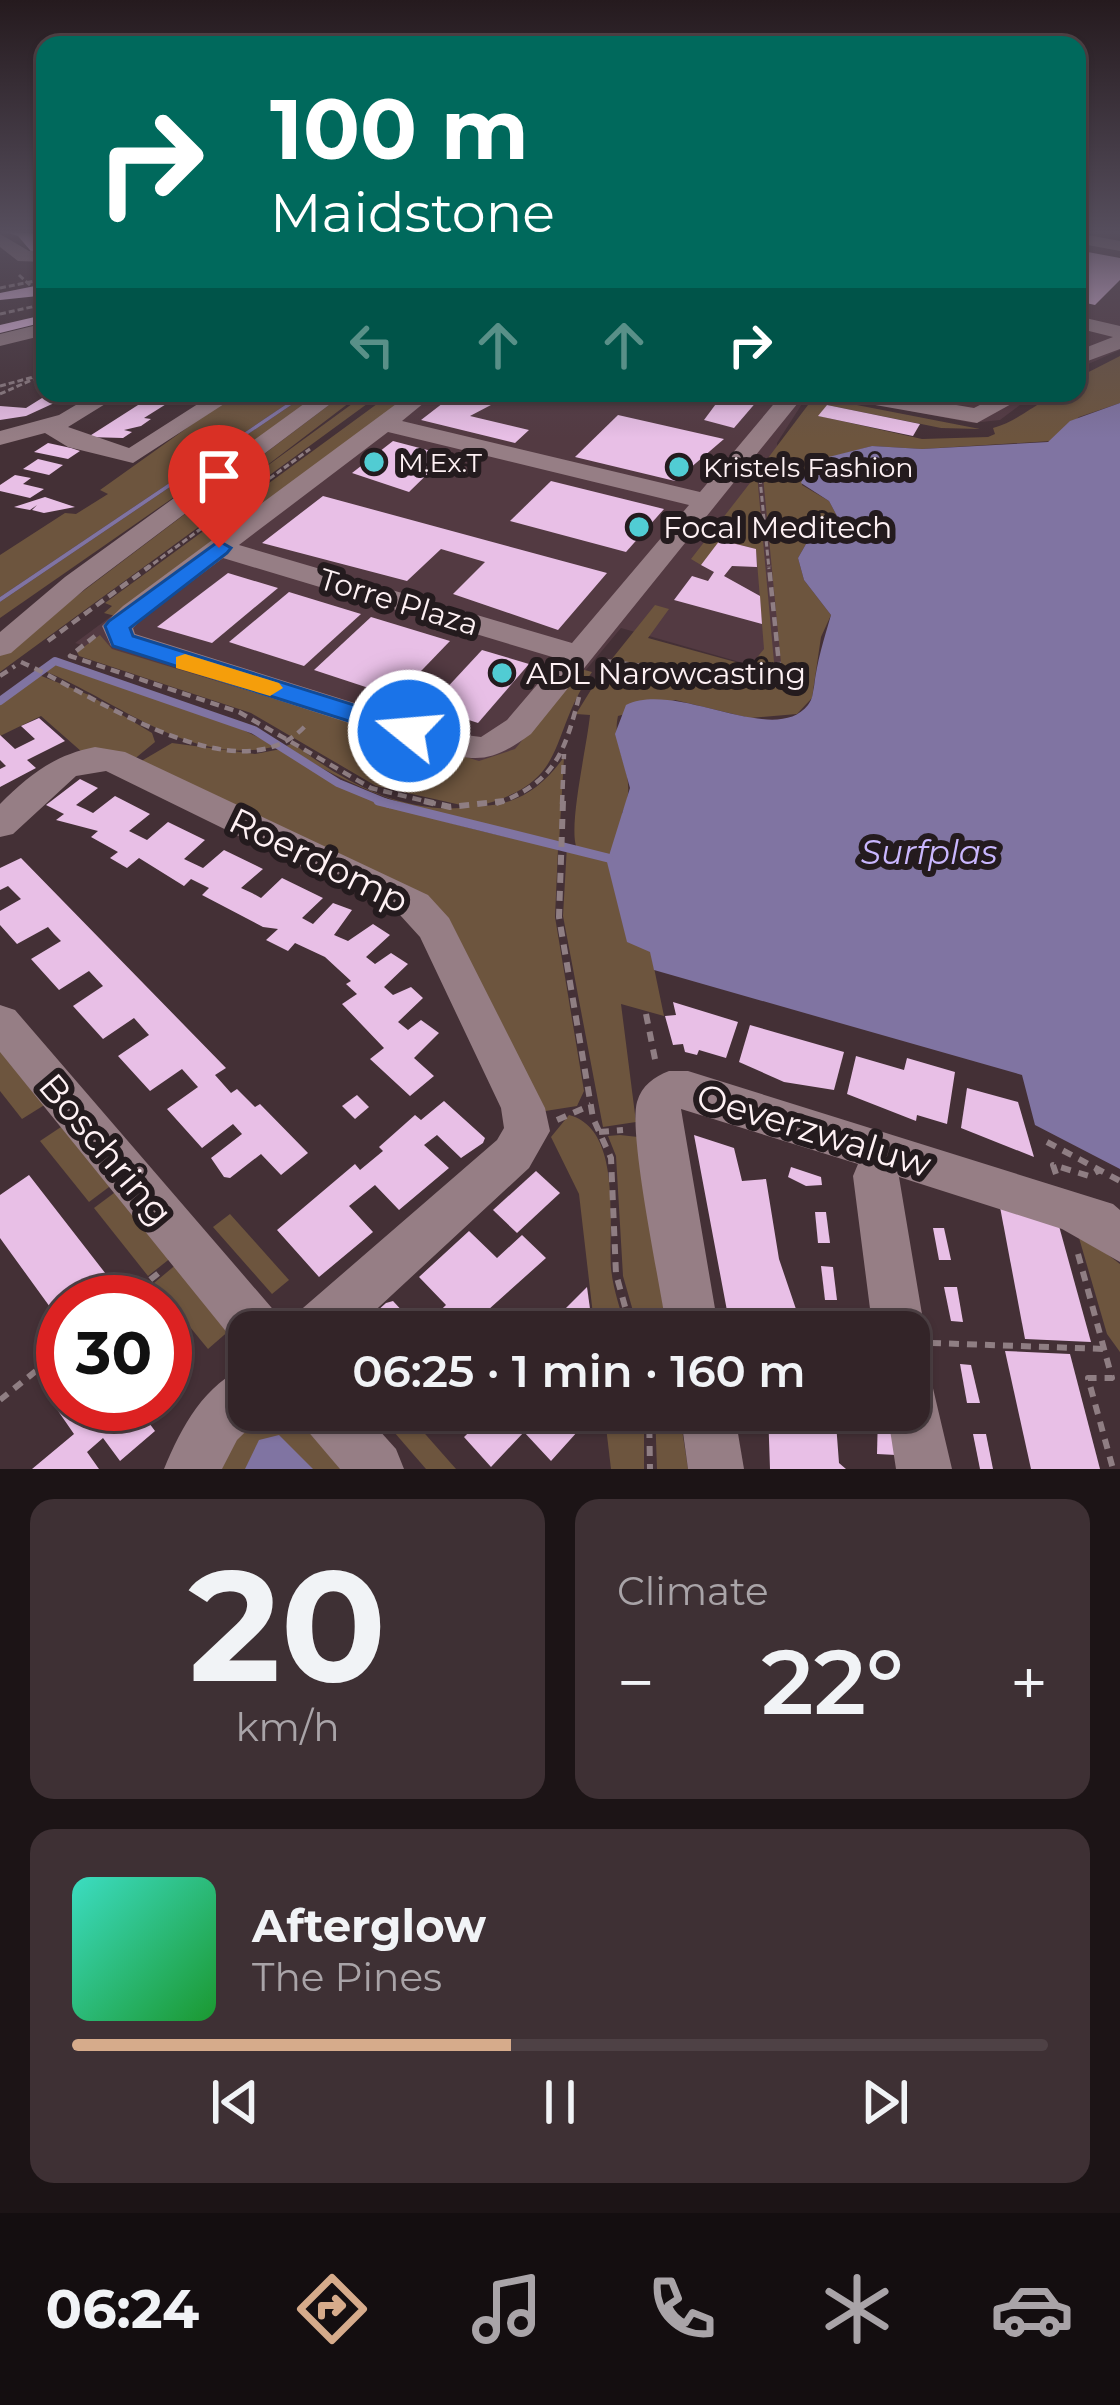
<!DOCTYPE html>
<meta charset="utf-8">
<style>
body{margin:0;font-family:Montserrat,sans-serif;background:#3e3034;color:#f1f3f6;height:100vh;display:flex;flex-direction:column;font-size:45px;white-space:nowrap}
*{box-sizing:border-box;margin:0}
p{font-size:39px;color:#a9a4a8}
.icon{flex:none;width:66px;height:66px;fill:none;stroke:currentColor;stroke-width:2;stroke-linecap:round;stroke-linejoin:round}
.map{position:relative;height:1469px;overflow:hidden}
.sheet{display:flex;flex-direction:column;gap:30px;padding:30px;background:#1c1416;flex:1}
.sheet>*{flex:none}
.hud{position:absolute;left:36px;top:36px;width:1050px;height:366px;border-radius:24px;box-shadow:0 3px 9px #0004,0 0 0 3px #4e4145;background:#00695c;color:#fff;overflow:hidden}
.speed{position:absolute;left:36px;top:1275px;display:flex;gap:24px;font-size:60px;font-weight:700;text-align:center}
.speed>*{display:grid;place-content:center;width:156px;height:156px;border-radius:50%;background:#332428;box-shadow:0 3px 9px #0004,0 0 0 3px #4e4145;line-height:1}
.speed .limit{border:18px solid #d22;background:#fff;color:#111}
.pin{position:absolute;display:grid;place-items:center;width:102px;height:102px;color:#fff;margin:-123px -51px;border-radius:50% 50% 50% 0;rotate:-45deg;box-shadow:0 0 12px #0007}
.pin .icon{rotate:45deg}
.me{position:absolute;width:132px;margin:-66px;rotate:287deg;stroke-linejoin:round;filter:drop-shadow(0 0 9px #0008)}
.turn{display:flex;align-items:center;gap:42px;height:252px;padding:0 36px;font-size:54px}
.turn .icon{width:156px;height:156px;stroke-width:2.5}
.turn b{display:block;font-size:84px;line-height:102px}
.lanes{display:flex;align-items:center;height:114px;padding:0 36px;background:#0003;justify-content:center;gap:60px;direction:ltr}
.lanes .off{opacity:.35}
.big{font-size:90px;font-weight:600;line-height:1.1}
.sheet .tile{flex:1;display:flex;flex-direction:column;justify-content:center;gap:18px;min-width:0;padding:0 42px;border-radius:24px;background:#3e3034}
.sheet .dial{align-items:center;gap:0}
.dial b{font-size:156px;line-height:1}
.song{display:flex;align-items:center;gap:36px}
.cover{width:144px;height:144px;border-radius:18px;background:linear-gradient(135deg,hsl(170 70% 55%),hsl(130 70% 35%))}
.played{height:12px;border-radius:6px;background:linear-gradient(90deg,#d6ab8b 45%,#4e4145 45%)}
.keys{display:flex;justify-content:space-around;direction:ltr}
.heat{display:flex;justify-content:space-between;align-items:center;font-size:66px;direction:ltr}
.sheet .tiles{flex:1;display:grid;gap:30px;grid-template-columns:1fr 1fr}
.tile:last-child{grid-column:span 2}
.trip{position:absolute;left:228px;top:1311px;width:702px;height:120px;border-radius:24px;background:#332428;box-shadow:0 3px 9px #0004,0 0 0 3px #4e4145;font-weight:600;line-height:120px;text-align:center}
.tabs{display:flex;height:192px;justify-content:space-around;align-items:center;background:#140e10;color:#a9a4a8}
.tabs .icon{width:84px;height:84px}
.tabs .current{color:#d6ab8b}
.tabs b{font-size:54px;color:#f1f3f6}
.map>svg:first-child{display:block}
.built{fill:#533a42}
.green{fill:#6d553e}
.water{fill:#8074a2}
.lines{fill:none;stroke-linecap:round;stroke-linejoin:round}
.stream-far1{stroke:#8074a2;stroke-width:8}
.stream{stroke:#8074a2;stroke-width:9}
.building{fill:#e8bfe6}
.path-far2{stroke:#8f7e83;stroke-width:3;stroke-dasharray:6 3;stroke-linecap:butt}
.path-far1{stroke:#8f7e83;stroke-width:4.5;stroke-dasharray:9 6;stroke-linecap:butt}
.path{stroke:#8f7e83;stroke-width:6;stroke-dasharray:10 8;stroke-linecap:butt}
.minor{fill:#967e85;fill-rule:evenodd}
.route{fill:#1a73e8;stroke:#114b97;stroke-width:3}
.slow{fill:#f59e0b}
.poi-dot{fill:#51ccd3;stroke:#241b1e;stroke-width:4.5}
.labels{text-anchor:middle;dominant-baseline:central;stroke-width:12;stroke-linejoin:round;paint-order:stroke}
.far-poi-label{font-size:27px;fill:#fef1f4;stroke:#241b1e;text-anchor:start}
.poi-label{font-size:30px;fill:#fef1f4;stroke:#241b1e;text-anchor:start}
.street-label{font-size:30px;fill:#fef1f4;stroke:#241b1e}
.water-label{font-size:33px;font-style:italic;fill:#cab7fe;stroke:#241b1e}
.near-street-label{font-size:36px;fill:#fef1f4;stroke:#241b1e}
</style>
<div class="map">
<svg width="1120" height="1469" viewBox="0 0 1120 1469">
<rect width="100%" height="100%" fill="#443036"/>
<g class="built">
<path d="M1077,235L1120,244V350L1077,369Z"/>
<path d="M413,393H1036L1000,420L972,423L829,395L807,396L777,443L799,679L621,628L518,751L481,767L75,643Z"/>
</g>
<g class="green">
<path d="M1120,356V403L1079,417L1051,441L922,449L872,446L806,464L802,485L829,501L837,516L806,544L798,558L804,580L831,615L821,637L812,698L797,714L750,718L675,700L618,716C610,752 641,777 622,813L664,1016L621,1004L636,1122L603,1127L563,916L567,845L576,846C569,822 587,746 590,715L576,714L607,664L758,684L796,683L781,663L762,466L811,401L826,399L980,429L941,428L827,405L819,416L922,439L988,437L995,434L993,428C1026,419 1041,393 1077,393V378Z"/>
<path d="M236,393H303L0,597V555L65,513L76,514L108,494L100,490Z"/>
<path d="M309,393H324L0,618V602Z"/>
<path d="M345,393H362L245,482L367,393H382L0,672V654Z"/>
<path d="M392,393H414L115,616L104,613L112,606L105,603Z"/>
<path d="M757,474L775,673L752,679L611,660L655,605L669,609L648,638L750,666L764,649L756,549L721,540L701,565L691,559Z"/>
<path d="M100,635L112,649L479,761L515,749L581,669L592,672C546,738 572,782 478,806C516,806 542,788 564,757L559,843C461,821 371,804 286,746L293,743C341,781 406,816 470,807L376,786L251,713L79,656L77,652Z"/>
<path d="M55,663L210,714L276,746C194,769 115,699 44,671Z"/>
<path d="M39,675L89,695L152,733L155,742L132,761L82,752L41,716L0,736V704Z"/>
<path d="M172,743L255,754L281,749C373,810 453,824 558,849L555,917L584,1091L577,1106L539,1112L441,915L138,763Z"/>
<path d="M0,1049L46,1104L22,1119L0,1091Z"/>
<path d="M569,1115C623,1129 608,1225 611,1268C613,1290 621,1311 627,1332H595L579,1194L551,1137Z"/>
<path d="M64,1125L113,1184L89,1202L40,1141Z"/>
<path d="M620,1135L638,1137L667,1332H639L623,1276L616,1156L608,1136Z"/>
<path d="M118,1190L172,1257L148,1276L94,1208Z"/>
<path d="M230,1214L289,1280L272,1294L213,1227Z"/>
<path d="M1077,1231L1120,1264V1352L1107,1334Z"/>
<path d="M178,1263L231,1329L208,1349L154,1283Z"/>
<path d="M249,1410H301L350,1469H210Z"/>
<path d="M375,1410H404L456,1469H426Z"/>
<path d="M604,1410H644V1469H611Z"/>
<path d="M655,1410H679L688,1469H657Z"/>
</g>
<g class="water">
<path d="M303,393H309L0,602V597Z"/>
<path d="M1120,403V1169L1035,1125L1022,1075L654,970L650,952L627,942L607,862L630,788L615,734L626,705C677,680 774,748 808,705C813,698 812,696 814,687C817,661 824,639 831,615L804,580L798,558L806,544L837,516L829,501L801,483L809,462L872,446L922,449L1048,442L1070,421Z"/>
<path d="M279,1435L313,1469H245L259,1440Z"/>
</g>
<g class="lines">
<path class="stream-far1" d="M0,701L55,661L254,730L338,783L389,804"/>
<path class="stream" d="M378,801L608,858"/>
</g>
<g class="building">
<path d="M6,232L45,234V254L35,256L18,236Z"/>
<path d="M1077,250L1120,258V280L1095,305L1077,301Z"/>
<path d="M45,284V293L38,296L0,300V293Z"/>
<path d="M36,313H45V322L0,333V325L39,316Z"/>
<path d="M50,393H76L26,416L0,420V406L26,408Z"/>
<path d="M147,393L179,396L144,418L151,419L141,426L124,430L132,432L123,438L88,437L149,398L142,396Z"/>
<path d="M456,393L510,395L470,416L529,430L515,443L421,420Z"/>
<path d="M724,393H764L734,428L704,420Z"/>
<path d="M919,393H981L965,405Z"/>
<path d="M827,405L920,424L913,436L818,416Z"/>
<path d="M618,415L724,439L675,481L575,457Z"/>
<path d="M393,441L412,446L447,455L409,492L352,473Z"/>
<path d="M48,443L71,448L80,451L68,459L34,452Z"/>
<path d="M38,459L63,465L49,475L23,469Z"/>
<path d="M15,475L31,478L23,484L44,489L30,498L0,491V485Z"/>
<path d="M551,481L664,509L626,552L510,521Z"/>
<path d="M323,496L607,573L558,630L453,594L485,562L441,549L407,581L262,543Z"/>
<path d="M45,497L75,507L44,513L32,510L37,505L30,510L14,507Z"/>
<path d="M720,540L756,549L757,567L732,566L724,576L760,596L762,624L674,600L692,576L708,581L714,572L701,565Z"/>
<path d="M228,573L278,588L212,643L157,627Z"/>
<path d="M289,592L361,614L304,666L229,642Z"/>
<path d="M371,617L450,641L396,697L314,670Z"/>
<path d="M482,650L529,664L478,723L429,707Z"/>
<path d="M39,718L65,741L27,760L36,768L0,787V769L6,766L0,760V735L15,749L35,739L21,726Z"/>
<path d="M80,779L98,788L76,805L85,809L93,813L115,796L150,814L129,831L147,840L168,822L205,840L184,859L203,868L224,850L263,869L241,888L252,893L261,898L282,878L323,898L302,918L313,924L333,903L352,910L334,935L348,941L373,924L390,935L366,957L375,964L391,953L408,964L384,987L393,995L411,987L423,998L398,1022L408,1030L421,1020L439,1033L414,1058L434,1076L410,1096L370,1059L384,1048L342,1004L357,994L346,984L351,981L325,957L295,943L288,951L266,940L278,929L263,927L202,895L209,888L191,879L184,886L139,858L127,868L110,858L118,852L91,837L98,831L56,820L64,814L46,805Z"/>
<path d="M21,858L226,1068L215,1075L231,1093L237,1089L255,1107L260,1104L308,1153L281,1175L261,1154L230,1178L224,1177L211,1158L242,1134L233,1124L202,1148L167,1109L198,1087L182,1069L150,1091L118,1056L149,1035L134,1018L103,1039L73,1006L103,986L89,971L59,990L31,959L61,941L54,934L48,927L17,944L0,925V911L21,899L8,886L0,890V868Z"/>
<path d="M673,1002L738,1022L726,1058L699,1050L697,1055L685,1052L683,1044L673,1045L665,1016L676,1015Z"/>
<path d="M750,1025L844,1052L834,1090L784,1082L739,1062Z"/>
<path d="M856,1056L904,1070L907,1058L955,1072L947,1124L917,1115L916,1121L847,1094Z"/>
<path d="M967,1088L1018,1102L1034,1157L961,1128Z"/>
<path d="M357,1095L369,1107L355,1119L342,1106Z"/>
<path d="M444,1101L485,1138L483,1143L461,1158L437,1135L424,1145L449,1168L399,1210L375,1185L349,1206L373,1232L319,1277L277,1230L355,1164L360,1170L383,1151L379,1147L415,1115L421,1120Z"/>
<path d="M694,1135L734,1148L742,1181L766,1179L779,1259L798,1315H792L796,1332H731Z"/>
<path d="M791,1167L821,1177L822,1185L806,1186L788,1177Z"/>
<path d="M536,1171L560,1193L517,1233L493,1210Z"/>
<path d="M29,1175L123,1296L115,1302H63V1325L0,1238V1195Z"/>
<path d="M1000,1207L1059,1226L1091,1342L1025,1339Z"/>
<path d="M815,1212H826L830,1243H818Z"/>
<path d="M933,1228H944L951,1260H939Z"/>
<path d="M469,1231L497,1258L522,1235L546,1258L469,1327L473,1332H369L367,1320L386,1303L393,1301L420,1330L446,1305L419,1277Z"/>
<path d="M821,1266L833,1267L837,1300H825Z"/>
<path d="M587,1287L591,1316L574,1318L565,1309Z"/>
<path d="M944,1287H957L963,1322L951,1321Z"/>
<path d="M165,1336L191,1369L165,1391Z"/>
<path d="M1005,1351L1070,1354L1100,1469H1031Z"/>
<path d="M960,1364L971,1365L980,1403H967Z"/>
<path d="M60,1404H135L155,1431L120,1461L103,1438L87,1452L99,1469H32L74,1434L56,1408Z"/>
<path d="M484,1410H571L565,1417L578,1431L551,1461L524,1432L491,1467L464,1437L488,1414Z"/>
<path d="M768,1410H835L839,1463L846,1469H770Z"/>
<path d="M878,1414L890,1415L896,1455L877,1454Z"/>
<path d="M973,1434H986L993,1469H980Z"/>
</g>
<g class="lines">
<g class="path-far2">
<path d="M19,275L32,287"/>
<path d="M0,288L45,279"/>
<path d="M40,294L45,299"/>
<path d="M0,314L45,304"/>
<path d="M0,386L41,375"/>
<path d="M0,394L45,374"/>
<path d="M759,469L769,569"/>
<path d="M146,569L310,449"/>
</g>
<g class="path-far1">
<path d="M95,636L70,656L239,712L371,788L437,804"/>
<path d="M48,641L150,566"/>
<path d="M605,661L748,680L780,674L769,566"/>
<path d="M21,662C92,693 240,801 307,724"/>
<path d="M0,676L15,666"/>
<path d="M496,804C555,782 564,754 579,697"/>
<path d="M562,804L564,754"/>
</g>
<g class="path">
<path d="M424,801L450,807L504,801"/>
<path d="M563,801L559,917L593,1118L611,1158L616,1274L632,1332"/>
<path d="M646,1014L656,1064"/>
<path d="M557,1120L591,1105"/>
<path d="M599,1132L623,1130"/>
<path d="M1047,1142L1120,1181"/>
<path d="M1056,1174L1053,1165L1089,1176L1100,1170"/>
<path d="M1078,1254L1112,1378H1088L1113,1469"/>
<path d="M122,1302L160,1272"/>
<path d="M931,1343L1105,1349"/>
<path d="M0,1400L63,1349"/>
<path d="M649,1410L650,1469"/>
</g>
<g class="minor">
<path d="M1077,233L1120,241V251L1077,243Z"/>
<path d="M0,234L29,251L45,250V262L18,261L0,247Z"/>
<path d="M1077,316L1120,326V349L1077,365V351L1113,337L1077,328Z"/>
<path d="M45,323V335L0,346V334Z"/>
<path d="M96,393H123L68,427L129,448L215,393H241L133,463L68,447L45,433L0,445V431L59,415Z"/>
<path d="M319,393H345L85,589L11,653L0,656V632L65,577Z"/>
<path d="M411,393H436L402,421L700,492L783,393H806L531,734C493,761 481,763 435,751L111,646L102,626L123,606ZM388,432L689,505L572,643L239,545ZM223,558L559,659L507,720L481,737L450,733L135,634L133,628L143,618Z"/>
<path d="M836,393H886L974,408L1003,393H1031L977,423L847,400Z"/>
<path d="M95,747L125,752L428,895L449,918L545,1108L550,1131L529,1168L352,1332H288L296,1314L497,1140L504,1128L501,1108L420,937L400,915L106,771L76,776L13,834L0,837V804C29,775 54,755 95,747Z"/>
<path d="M0,1005L15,1010L277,1314L285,1332H249V1353L241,1350L0,1052Z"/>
<path d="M669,1071H688L1113,1204L1120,1210V1262L1062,1229L899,1177L925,1332L917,1350L909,1353V1332H873L853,1176L858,1164L681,1109L719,1332H667C661,1288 628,1136 637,1102C642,1085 654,1077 669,1071Z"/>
<path d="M909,1360L928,1367L952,1469H896L887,1410H909Z"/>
<path d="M249,1365V1410H268L237,1440L222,1469H164C182,1426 204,1384 249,1365Z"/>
<path d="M298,1410H361L396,1449L404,1469H340L306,1429Z"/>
<path d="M680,1410H734L744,1469H688Z"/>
</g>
</g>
<linearGradient id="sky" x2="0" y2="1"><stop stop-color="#251a1e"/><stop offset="0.53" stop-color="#564e5d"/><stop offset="1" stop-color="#564e5d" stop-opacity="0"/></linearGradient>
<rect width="1120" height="438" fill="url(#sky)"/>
<path class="route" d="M219,541L231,548L227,553L130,628L133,636L418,725V737H399L113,646L105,626L109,621Z"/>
<path class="slow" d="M185,654L279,683L283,688L270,696L176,668V657Z"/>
<g class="poi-dot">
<circle cx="374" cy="462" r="12"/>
<circle cx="679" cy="467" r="12"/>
<circle cx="639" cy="527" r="12"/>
<circle cx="502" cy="673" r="12"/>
</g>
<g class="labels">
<g class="far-poi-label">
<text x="398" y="462">M.Ex.T</text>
<text x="703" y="467">Kristels Fashion</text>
</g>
<g class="poi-label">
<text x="663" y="527">Focal Meditech</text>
<text x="526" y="673">ADL Narowcasting</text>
</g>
<g class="street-label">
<text transform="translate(399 602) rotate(17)">Torre Plaza</text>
</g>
<g class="water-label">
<text x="929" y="852">Surfplas</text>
</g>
<g class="near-street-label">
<text transform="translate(319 860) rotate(26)">Roerdomp</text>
<text transform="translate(814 1130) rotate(17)">Oeverzwaluw</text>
<text transform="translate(106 1149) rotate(50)">Boschring</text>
</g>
</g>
</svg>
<div class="speed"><div class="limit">30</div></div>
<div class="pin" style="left:219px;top:548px;background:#d93025"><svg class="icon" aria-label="arrive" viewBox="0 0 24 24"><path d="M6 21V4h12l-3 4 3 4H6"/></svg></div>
<svg class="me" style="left:409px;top:731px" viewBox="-20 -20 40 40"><circle r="17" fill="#1a73e8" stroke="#fff" stroke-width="3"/><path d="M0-11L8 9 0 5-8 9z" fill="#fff"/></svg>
<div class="trip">06:25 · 1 min · 160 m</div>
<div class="hud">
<div class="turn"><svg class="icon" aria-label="right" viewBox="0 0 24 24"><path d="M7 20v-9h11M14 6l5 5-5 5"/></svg><div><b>100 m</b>Maidstone</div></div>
<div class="lanes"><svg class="icon off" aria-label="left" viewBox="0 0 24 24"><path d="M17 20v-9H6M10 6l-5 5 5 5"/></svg><svg class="icon off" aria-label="ahead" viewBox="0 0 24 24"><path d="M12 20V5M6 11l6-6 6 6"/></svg><svg class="icon off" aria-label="ahead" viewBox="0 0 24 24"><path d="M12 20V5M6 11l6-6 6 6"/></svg><svg class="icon" aria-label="right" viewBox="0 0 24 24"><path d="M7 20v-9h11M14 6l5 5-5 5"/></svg></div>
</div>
</div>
<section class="sheet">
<div class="tiles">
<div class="tile dial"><b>20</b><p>km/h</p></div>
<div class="tile"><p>Climate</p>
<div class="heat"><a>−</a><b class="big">22°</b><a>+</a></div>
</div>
<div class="tile">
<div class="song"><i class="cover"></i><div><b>Afterglow</b><p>The Pines</p></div></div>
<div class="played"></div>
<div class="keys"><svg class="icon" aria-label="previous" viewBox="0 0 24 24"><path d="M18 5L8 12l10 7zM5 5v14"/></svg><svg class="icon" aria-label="pause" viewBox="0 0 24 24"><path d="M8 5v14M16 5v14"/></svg><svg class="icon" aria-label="next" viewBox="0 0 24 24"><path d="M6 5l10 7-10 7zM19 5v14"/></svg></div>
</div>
</div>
</section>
<nav class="tabs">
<b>06:24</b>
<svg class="icon current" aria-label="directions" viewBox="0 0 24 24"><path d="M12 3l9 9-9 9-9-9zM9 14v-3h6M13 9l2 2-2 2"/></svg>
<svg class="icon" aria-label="music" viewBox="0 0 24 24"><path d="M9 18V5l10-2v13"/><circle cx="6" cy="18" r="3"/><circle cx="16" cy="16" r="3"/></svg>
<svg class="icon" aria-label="phone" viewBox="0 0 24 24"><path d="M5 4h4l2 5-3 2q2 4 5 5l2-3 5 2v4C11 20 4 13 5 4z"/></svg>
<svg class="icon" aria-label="climate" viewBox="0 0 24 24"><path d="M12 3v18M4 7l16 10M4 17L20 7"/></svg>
<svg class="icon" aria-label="car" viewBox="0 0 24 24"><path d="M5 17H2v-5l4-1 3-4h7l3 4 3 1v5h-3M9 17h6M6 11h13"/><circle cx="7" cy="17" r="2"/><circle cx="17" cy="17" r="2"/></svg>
</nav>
